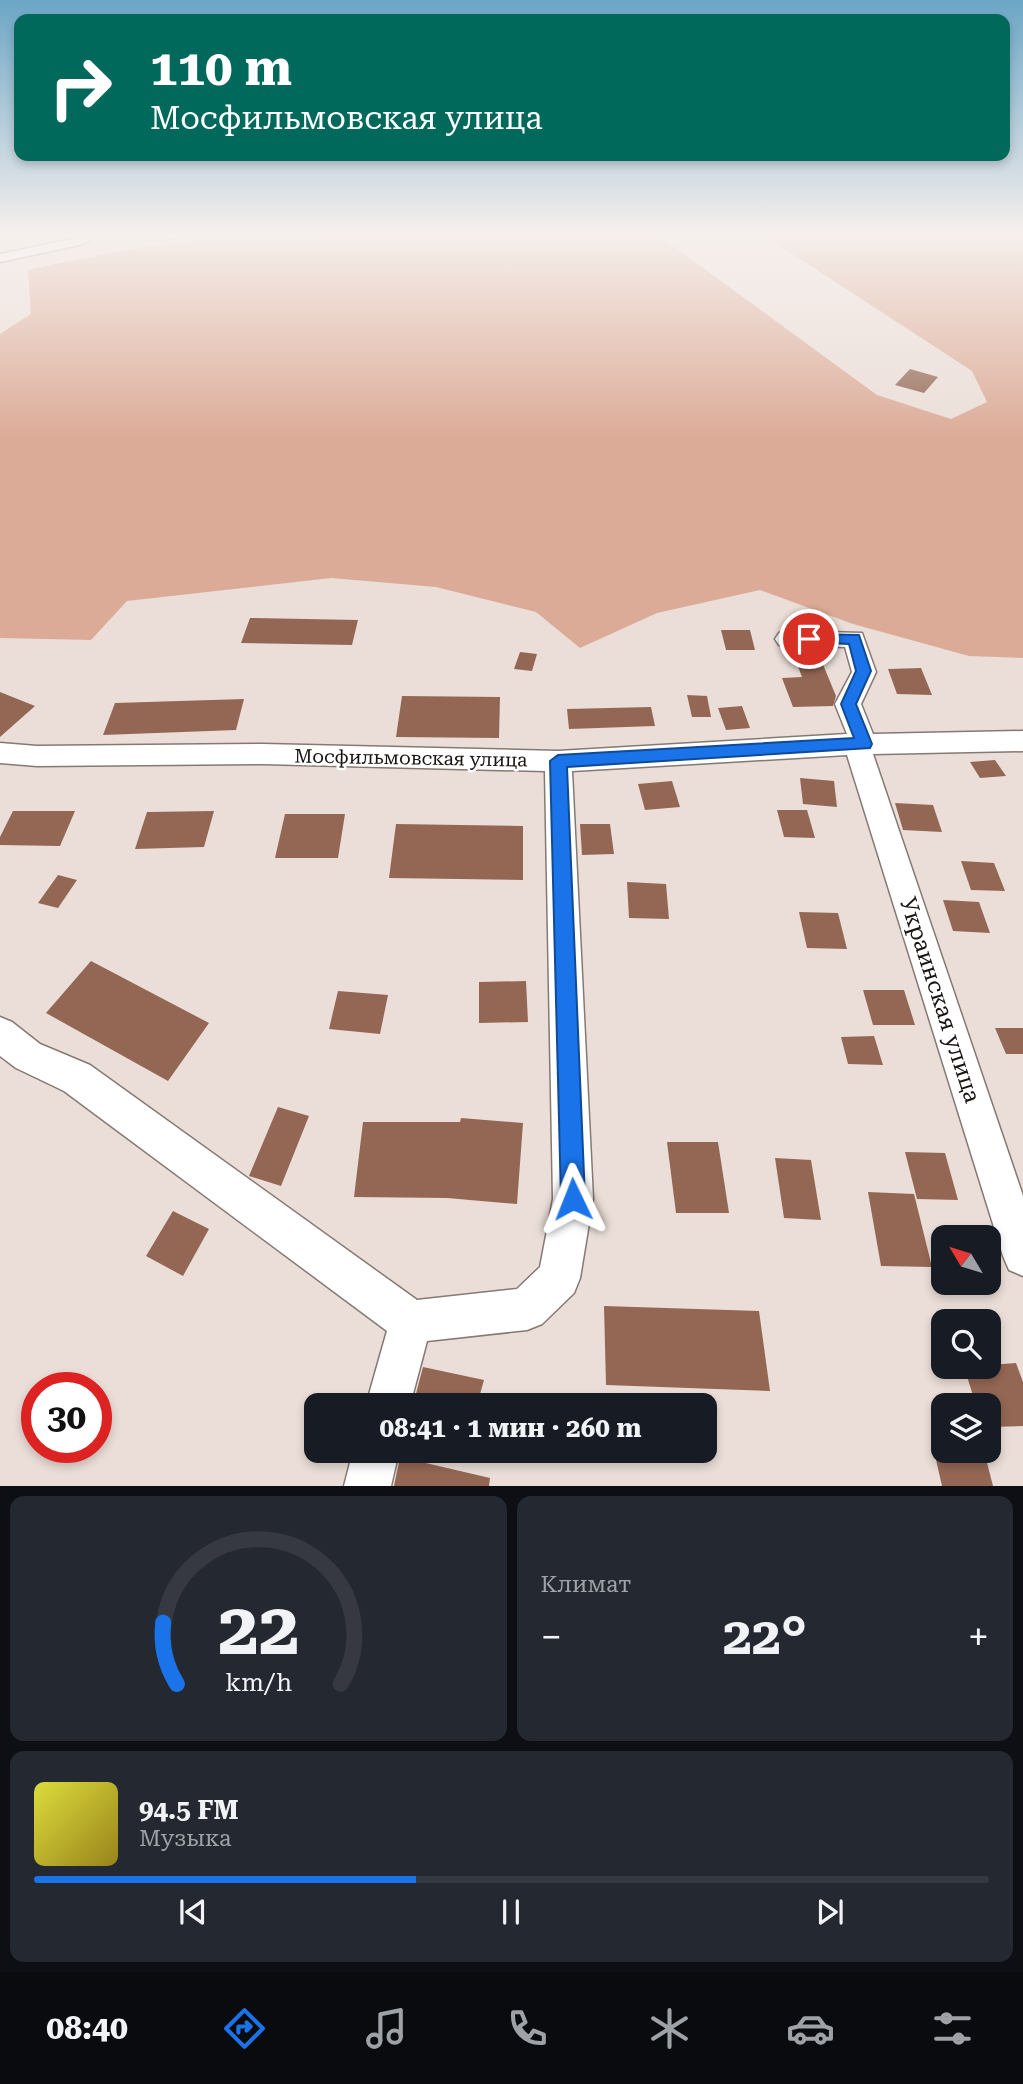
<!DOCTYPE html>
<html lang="ru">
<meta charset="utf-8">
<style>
body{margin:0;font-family:"Roboto Serif",serif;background:#242831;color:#f1f3f6;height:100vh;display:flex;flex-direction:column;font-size:26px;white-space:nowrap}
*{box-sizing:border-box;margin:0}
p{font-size:23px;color:#9ea1a6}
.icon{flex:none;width:38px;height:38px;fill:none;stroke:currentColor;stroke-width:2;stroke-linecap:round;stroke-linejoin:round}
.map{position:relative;height:1486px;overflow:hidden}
.details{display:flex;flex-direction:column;gap:10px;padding:10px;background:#0d0f14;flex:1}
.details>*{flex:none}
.top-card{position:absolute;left:14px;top:14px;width:996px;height:147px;border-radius:14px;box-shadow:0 4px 10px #0003;background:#00695c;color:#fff;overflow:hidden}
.needle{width:46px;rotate:308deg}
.buttons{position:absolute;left:931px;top:1225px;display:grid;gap:14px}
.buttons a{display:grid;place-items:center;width:70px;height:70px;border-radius:14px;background:#171b24;box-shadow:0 4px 10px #0003;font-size:35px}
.speed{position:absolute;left:21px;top:1372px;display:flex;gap:14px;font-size:35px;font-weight:700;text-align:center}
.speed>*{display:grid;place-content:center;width:91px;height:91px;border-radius:50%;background:#171b24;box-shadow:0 4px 10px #0003;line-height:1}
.speed .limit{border:10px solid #d22;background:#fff;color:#111}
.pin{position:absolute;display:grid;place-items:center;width:60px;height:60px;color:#fff;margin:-30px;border:4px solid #fff;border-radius:50%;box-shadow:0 2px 7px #0007}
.me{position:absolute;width:77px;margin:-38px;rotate:358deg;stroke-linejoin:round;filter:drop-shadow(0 0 5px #0008)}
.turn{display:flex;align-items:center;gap:24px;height:147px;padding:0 21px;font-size:32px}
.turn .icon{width:91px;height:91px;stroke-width:2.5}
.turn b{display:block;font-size:49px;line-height:60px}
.big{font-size:52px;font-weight:700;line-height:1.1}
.details .card{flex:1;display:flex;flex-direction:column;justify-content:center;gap:10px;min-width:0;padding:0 24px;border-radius:14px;background:#242831}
.details .dial{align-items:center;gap:0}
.dial svg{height:182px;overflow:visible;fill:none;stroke:#363941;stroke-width:7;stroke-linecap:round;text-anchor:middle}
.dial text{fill:#f1f3f6;stroke:none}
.song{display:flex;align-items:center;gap:21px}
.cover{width:84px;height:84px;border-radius:10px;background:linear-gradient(135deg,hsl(60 70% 55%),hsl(50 70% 35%))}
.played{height:7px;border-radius:4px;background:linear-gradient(90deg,#1a73e8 40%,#363941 40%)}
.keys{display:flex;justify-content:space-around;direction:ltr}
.heat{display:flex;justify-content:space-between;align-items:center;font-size:38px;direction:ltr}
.details .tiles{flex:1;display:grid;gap:10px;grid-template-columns:1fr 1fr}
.card:last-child{grid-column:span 2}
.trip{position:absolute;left:304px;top:1393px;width:413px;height:70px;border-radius:14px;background:#171b24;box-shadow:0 4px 10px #0003;font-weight:700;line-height:70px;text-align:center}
.tab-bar{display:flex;height:112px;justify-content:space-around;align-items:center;background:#090b0e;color:#9ea1a6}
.tab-bar .icon{width:49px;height:49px}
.tab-bar .active{color:#1a73e8}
.tab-bar b{font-size:32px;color:#f1f3f6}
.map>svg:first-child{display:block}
.green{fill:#dcab97}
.building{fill:#946754}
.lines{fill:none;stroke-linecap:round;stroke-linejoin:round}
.minor-casing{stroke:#857974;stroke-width:3}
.minor{fill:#fff;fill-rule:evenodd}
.route{fill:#1a73e8;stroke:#114b97;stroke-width:2}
.labels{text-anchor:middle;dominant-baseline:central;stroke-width:5;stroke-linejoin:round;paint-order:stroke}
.street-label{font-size:19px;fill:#181412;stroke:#fff}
.near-street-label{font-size:23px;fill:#181412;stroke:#fff}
</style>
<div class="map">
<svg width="1023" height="1486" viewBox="0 0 1023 1486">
<rect width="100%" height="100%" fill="#ebded8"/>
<path class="green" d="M325,232H654L877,395L951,419L987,402L972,371L759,232H1023V658L969,656L853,624L760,590L657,613L580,648L536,612L436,587L331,578L127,601L91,640L0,638V334L31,314L28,270C104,254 178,237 257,240C276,241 309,243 325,232Z"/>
<g class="building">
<path d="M910,369L938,377L924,393L895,385Z"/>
<path d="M250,618L358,620L352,645L241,643Z"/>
<path d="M721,630H750L755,650H726Z"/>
<path d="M817,650L836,696L833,706L793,707L782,678L802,677L792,651Z"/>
<path d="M520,652L537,654L532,671L514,669Z"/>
<path d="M921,668L932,695L897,694L888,669Z"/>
<path d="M0,692L35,706L0,737Z"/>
<path d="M687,695L707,696L711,717H692Z"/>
<path d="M402,696L500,697L499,738L396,737Z"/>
<path d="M244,699L236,730L103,735L115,703Z"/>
<path d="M742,706L750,728L726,730L718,708Z"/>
<path d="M651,707L655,726L569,729L567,709Z"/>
<path d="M995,760L1006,776L980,778L970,762Z"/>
<path d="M800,778L834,781L837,807L803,804Z"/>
<path d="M672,781L680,807L645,810L638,784Z"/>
<path d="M895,803L933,805L942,832L903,830Z"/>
<path d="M777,810H807L815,838L784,837Z"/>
<path d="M13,811H75L60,846L0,845V837Z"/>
<path d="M214,811L204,847L135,849L147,812Z"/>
<path d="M285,814H345L338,858H275Z"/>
<path d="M396,824L523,826V880L389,878Z"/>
<path d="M580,824H610L614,854L582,855Z"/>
<path d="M961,861L994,863L1005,891L971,890Z"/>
<path d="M58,875L77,880L58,908L38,903Z"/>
<path d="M627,882L666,884L669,919L629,918Z"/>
<path d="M943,900L979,902L990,933L953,931Z"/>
<path d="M799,912L838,913L847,949L807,948Z"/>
<path d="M91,961L209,1023L168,1081L46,1013Z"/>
<path d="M526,981L528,1022L479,1023V982Z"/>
<path d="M863,990H904L915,1025H873Z"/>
<path d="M338,991L388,995L380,1034L329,1029Z"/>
<path d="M995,1028H1023V1054H1006Z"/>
<path d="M874,1036L883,1065L848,1064L841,1037Z"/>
<path d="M278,1107L309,1116L281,1186L249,1176Z"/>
<path d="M461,1118L523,1123L517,1204L447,1198L354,1197L363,1122H460Z"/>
<path d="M667,1142H718L729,1213H676Z"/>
<path d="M905,1152L945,1153L958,1200L917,1199Z"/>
<path d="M775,1158L811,1160L821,1220L784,1218Z"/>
<path d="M868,1192L914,1194L932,1267L881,1266Z"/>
<path d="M173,1211L209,1229L183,1276L146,1256Z"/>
<path d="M604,1306L759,1311L770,1391L606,1385Z"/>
<path d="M1016,1363L1023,1382V1426L989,1427V1405H976L964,1367Z"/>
<path d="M423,1367L484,1380L477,1405H413Z"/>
<path d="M934,1451H984L993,1486H942Z"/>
<path d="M400,1457L490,1478L489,1486H394Z"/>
</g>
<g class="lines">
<g class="minor-casing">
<g id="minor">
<path d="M89,232H104L80,245L0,262V254L72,239Z"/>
<path d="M165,232H177L176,237L166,240Z"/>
<path d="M787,631L862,633L876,672L861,704L873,734L1023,731V751L873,754L1023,1196V1276L1009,1270L1003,1256L847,755L572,771L593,1199L580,1278L574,1293L542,1324L527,1330L427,1341L410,1405H366L387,1331L64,1091L16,1068L0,1056V1017L12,1022L40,1044L90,1065L417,1300L517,1289L540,1267L553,1199L545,771L263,764L37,766L0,763V743L37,746L263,744L558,751L847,734L835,704L852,672L845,647L779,645L775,639L779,633Z"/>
<path d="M353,1451H399L391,1486H344Z"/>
</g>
</g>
<use href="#minor" class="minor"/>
</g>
<linearGradient id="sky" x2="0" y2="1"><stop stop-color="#6ca6c6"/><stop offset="0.53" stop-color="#f6f0ed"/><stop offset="1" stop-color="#f6f0ed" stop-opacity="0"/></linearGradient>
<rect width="1023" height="440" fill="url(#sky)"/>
<path class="route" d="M809,634L859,635L871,671L856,704L872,744L870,748L567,767L585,1199L582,1207L573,1210L565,1207L561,1199L550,761L558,755L854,738L841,704L856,671L849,644L804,642L802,639Z"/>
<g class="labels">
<g class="street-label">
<text transform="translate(411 758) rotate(1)">Мосфильмовская улица</text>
</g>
<g class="near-street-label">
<text transform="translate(940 1000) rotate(72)">Украинская улица</text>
</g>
</g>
</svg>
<div class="buttons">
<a><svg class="needle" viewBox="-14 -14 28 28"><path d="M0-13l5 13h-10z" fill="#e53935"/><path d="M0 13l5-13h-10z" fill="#9ea1a6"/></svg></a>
<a><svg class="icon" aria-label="search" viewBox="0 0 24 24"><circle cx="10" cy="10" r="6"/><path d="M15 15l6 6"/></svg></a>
<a><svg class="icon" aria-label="layers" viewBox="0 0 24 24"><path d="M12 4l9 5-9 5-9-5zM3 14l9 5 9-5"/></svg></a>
</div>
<div class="speed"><div class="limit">30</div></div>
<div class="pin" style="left:809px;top:639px;background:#d93025"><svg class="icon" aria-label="arrive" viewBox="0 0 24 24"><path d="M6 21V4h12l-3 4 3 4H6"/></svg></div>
<svg class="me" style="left:573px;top:1199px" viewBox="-20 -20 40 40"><path d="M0-17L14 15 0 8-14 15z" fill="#1a73e8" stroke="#fff" stroke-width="4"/></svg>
<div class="trip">08:41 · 1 мин · 260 m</div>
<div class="top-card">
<div class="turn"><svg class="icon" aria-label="right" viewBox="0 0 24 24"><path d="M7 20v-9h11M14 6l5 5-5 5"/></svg><div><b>110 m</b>Мосфильмовская улица</div></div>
</div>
</div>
<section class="details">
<div class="tiles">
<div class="card dial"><svg viewBox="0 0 100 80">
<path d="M14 69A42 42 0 1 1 86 69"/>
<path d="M14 69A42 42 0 0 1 8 42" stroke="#1a73e8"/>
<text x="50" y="56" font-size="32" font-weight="700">22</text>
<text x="50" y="72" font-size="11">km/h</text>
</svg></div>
<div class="card"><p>Климат</p>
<div class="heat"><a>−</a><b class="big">22°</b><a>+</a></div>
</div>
<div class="card">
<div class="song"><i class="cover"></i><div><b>94.5 FM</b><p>Музыка</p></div></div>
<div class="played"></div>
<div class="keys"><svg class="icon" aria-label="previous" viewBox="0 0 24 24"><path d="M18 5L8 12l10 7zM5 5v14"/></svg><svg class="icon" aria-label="pause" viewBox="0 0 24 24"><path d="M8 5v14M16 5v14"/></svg><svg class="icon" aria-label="next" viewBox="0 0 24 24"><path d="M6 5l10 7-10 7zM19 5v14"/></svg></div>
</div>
</div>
</section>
<nav class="tab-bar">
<b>08:40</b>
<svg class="icon active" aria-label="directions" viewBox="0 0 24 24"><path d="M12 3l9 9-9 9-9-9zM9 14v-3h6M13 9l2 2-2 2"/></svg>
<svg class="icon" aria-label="music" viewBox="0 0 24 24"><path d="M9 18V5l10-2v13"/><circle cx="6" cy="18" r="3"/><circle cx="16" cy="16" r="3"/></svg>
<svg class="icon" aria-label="phone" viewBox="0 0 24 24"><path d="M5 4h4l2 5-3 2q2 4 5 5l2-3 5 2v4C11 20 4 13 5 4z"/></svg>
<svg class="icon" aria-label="climate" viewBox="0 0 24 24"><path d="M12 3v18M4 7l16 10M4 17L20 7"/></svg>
<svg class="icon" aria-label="car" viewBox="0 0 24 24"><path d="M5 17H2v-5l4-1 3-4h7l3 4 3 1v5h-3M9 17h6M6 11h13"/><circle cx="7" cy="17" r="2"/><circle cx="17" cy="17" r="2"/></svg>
<svg class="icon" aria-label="filters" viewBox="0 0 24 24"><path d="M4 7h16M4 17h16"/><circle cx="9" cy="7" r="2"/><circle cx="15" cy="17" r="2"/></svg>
</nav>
